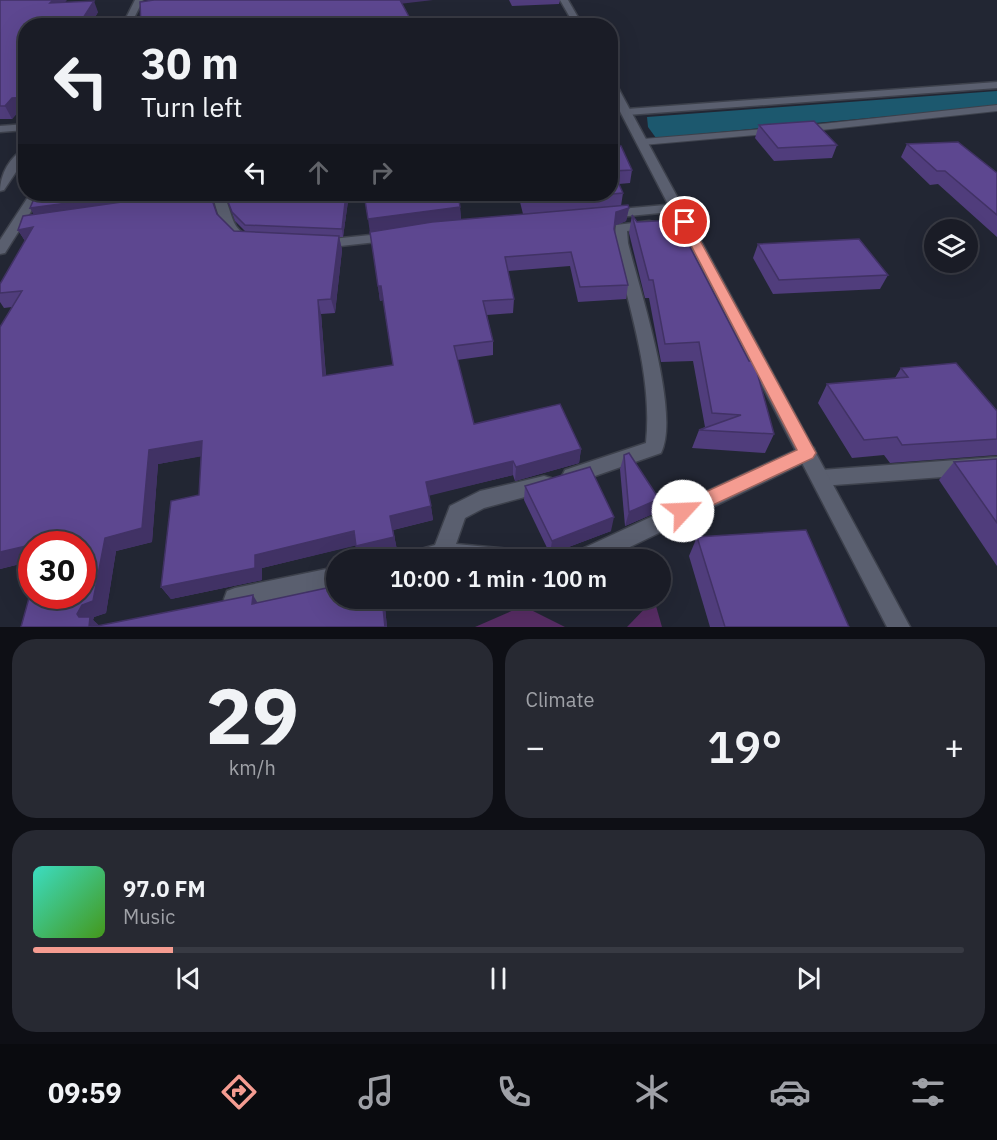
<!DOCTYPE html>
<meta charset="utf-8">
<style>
body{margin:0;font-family:"IBM Plex Sans",sans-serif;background:#272932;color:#f1f3f6;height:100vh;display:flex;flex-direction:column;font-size:22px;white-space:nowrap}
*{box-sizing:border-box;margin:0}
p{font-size:20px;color:#9fa1a7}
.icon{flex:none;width:33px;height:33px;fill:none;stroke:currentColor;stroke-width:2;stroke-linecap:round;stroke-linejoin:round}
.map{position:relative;height:627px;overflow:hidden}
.details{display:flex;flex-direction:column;gap:12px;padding:12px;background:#0e0f15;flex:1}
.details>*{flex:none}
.hud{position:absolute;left:18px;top:18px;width:600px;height:183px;border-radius:24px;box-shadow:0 6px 24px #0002,0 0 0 2px #383a43;background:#1a1c26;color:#f1f3f6;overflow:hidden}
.controls{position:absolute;left:924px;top:219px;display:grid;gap:12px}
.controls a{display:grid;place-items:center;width:54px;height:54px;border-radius:50%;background:#1a1c26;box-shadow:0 6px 24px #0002,0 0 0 2px #383a43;font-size:30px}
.speed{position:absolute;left:18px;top:531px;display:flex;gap:12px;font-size:30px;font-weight:700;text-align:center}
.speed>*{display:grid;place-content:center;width:78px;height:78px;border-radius:50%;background:#1a1c26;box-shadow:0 6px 24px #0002,0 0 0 2px #383a43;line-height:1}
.speed .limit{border:9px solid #d22;background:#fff;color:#111}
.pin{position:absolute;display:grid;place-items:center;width:51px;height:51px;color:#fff;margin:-26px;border:3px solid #fff;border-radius:50%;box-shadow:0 2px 6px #0007}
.me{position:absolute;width:66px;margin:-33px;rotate:65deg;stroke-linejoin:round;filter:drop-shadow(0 0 4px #0008)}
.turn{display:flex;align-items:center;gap:21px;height:126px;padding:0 24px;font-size:27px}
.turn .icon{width:78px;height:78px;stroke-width:2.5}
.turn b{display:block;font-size:42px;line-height:51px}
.lanes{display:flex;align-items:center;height:57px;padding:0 24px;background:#0003;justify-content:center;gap:30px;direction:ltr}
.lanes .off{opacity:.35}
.big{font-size:45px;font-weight:600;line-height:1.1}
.details .tile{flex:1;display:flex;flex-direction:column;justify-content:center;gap:9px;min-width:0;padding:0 21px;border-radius:24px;background:#272932}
.details .dial{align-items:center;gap:0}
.dial b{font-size:78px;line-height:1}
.song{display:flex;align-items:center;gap:18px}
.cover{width:72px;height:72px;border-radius:9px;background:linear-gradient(135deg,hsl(170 70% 55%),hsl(100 70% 35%))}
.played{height:6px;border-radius:3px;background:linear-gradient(90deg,#f59c91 15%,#383a43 15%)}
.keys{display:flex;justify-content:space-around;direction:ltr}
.heat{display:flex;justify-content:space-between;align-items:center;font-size:33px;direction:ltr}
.details .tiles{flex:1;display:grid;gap:12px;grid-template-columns:1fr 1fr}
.tile:last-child{grid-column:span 2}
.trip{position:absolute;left:326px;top:549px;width:345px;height:60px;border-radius:30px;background:#1a1c26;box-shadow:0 6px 24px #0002,0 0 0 2px #383a43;font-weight:600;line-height:60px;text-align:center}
.tab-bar{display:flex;height:96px;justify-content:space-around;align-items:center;background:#0a0b0f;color:#9fa1a7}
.tab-bar .icon{width:42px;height:42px}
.tab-bar .active{color:#f59c91}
.tab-bar b{font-size:27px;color:#f1f3f6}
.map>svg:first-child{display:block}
.green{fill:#582d65}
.water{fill:#1c586e}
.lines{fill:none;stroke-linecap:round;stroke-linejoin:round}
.service-casing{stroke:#3d414c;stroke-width:2}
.minor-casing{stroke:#3d414c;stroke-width:3}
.tertiary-casing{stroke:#3d414c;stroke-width:3}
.secondary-casing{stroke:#3d414c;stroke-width:3}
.service{fill:#5a5f6f;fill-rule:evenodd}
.minor{fill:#5a5f6f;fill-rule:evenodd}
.tertiary{fill:#5a5f6f;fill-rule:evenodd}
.secondary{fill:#5a5f6f;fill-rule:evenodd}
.wall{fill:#503d7c}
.shaded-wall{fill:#413265}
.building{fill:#5d4790;stroke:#413265;stroke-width:1.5}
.route{fill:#f59c91;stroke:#9f655e;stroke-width:1.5}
</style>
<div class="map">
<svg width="997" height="627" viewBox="0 0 997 627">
<rect width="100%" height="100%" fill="#222633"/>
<g class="green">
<path d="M654,599L662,627H627Z"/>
<path d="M523,606L565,627H475Z"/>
</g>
<path class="water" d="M997,91V106L656,138L648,127L647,117Z"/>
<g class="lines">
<g class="service-casing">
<g id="service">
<path d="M997,105V111L803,132L798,129L803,126Z"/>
<path d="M775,128L780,131L778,133L643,145L638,142L643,139Z"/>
</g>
</g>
<g class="minor-casing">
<g id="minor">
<path d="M997,82V88L627,115L622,112L627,109Z"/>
<path d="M26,124V130L0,132V126Z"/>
<path d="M223,194C229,204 230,216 236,226C240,232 246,235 251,240L249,243C227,248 218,215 214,200L191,203L185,199L191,195Z"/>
<path d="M677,204L681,205L683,208L681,211L608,218L602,214L608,210Z"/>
<path d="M649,221L654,222L655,225L654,228L627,231L628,243C639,288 681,413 661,453L572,484L565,482L562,476L565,470L646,443C653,376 629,308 614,243L616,225Z"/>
<path d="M390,233L395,234L397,237L395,240L322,248L315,244L322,240Z"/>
<path d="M807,445L814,448L816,453L814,458L603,560H570L573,553Z"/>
<path d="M997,457V473L821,486L814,484L811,478L814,472L821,470Z"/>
<path d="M544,476L551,478L554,484L551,490L484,508L465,518L456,544L521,550L528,553L531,560H405L408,553L435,545L450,506L480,491Z"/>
<path d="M336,567V589L235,610L227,607L224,599L227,591L235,588Z"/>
</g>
</g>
<g class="tertiary-casing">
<g id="tertiary">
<path d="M560,0H568L583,26H575Z"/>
<path d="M610,79L615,82L910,627H887L610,92Z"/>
</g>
</g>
<g class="secondary-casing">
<g id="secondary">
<path d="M135,0H143L130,26H122Z"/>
<path d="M26,149V157L4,190L0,191C0,175 10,155 26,149Z"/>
<path d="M30,194H42L5,253L0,254V240Z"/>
</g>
</g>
<use href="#service" class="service"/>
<use href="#minor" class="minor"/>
<use href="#tertiary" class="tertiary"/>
<use href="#secondary" class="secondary"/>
</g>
<g class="wall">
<path d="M0,0L65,3L98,12L90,26H26L19,111L12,119H0Z"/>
<path d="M509,0H560L559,4L512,6Z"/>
<path d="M759,125L837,145L832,158L774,161L755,138Z"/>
<path d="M907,144L997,173V237L938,184L930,185L901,157Z"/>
<path d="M610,146L632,170L630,183L619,184L623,193L621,206L629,208L626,221L614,226V229L628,285L626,299L578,302L570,266L508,271L514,299L513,313L487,315L493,341V355L457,360L474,424L581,449L579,463L515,481L513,475L429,495L433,520L393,530L397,550L360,559L356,545L262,568V580L171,599L161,587L199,495L201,456L158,464L152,542L116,551L106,613L94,617L93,620L99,626L258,603L336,598H384L387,627H21L82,596L32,544V561L0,569V327L12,307L4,308L0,302V284L25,241L18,230L34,214L30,208L217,214L234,231L246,232L235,221L225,194H349L343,237H339L342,250L335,313L321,314L326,376L393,365L383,300L380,301L378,286L460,207L461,220L523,214L518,194H610Z"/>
<path d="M632,215L774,434L765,453L692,448L699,430L705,427L693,361L661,362L649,298H645L629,233Z"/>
<path d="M758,244L888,275L880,289L773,294L753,258Z"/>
<path d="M901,368L997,411V455L890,463L884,455L852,458L818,403L827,384L895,378Z"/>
<path d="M624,455L655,513L625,526L620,469Z"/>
<path d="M997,459V566L939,480L954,462Z"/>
<path d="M525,486L611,531L550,554L524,500Z"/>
<path d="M697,537L849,627H710L689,556Z"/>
</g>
<g class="shaded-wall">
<path d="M53,0H67L55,14L50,3Z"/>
<path d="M399,0H433L399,4Z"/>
<path d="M94,1L98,12L90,26H78Z"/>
<path d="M26,97V110L19,111L12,119L5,106L12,98Z"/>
<path d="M135,194H197L35,217L30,208Z"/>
<path d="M346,194H349L343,237L342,229Z"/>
<path d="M460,207L461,221L370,233L368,219Z"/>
<path d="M629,208L626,221L614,226L616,212Z"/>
<path d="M33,227L27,244L18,230Z"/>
<path d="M339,236L342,250L335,313L331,299Z"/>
<path d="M378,286H381L383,300L380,301Z"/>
<path d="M318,300L321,314L327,391L323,376Z"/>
<path d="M202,441L209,455L158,464L152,542L116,551L106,613L94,617L93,620L101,627H89L77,614L82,605L105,538L149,450Z"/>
<path d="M581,449L579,463L515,481L516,467Z"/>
<path d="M513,461V475L428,496L426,482Z"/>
<path d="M659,499L655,513L625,526L629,512Z"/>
<path d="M431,506L433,520L393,530L397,550L360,559L356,546L390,516Z"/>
<path d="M614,517L611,531L550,554L552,541Z"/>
<path d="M354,531L358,545L262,568V580L171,599L161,587L255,555Z"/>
<path d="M32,545V561L0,569V552Z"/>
<path d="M253,595L260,607L252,604Z"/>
<path d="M382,598H384L387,627H385Z"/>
</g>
<g class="building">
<path d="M0,0H53L50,3L94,1L78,26H26V97L12,98L5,106H0Z"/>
<path d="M154,0H400L414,26H141L140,2Z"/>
<path d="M814,121L837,145L778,148L759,125Z"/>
<path d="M958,142L997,173V215L945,171H937L907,144Z"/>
<path d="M610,146H621L632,170L613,171L623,193L523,202L522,194H610Z"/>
<path d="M36,194H135L30,208Z"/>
<path d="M178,194H210L217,214L234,231L339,236L331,299L318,300L323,376L393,365L381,286H378L370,232L432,222L628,205L629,208L616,212L614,229L628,285L580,287L571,252L505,257L514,299L483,301L493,341L454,346L474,424L560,404L581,449L516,467L513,461L426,482L431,506L390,516L394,537L356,546L354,531L255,555V568L161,587L171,501L199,495L202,441L149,450L142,528L105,538L93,601L82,605L77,614L79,617H90L89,627H21L32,587V596H82V544H42L43,542L0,552V327L22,291L0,293V284L33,227L18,230L23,216Z"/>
<path d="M225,194H346L342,229L245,225L232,212Z"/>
<path d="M364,194H458L460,207L368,219Z"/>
<path d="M632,215L637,222L676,220L749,361H754L774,434L699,430L741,415L712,413L699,342L665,344L653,280H649Z"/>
<path d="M859,239L888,275L779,280L758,244Z"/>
<path d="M956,363L997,411V439L902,445L897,437L864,440L827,384L908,377L901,368Z"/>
<path d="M629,453L659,499L629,512L624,455Z"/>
<path d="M997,459V523L954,462Z"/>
<path d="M590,467L614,517L552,541L525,486Z"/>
<path d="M806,530L849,627H725L697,537Z"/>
<path d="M336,586V598H382L385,627H92L253,595L252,604Z"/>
</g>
<path class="route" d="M685,218L690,222L816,453L813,458L683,519L677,517L674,511L677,505L797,450L679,222Z"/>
</svg>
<div class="controls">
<a><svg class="icon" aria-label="layers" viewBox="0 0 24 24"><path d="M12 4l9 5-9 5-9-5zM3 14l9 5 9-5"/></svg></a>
</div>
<div class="speed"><div class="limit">30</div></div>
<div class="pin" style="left:685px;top:222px;background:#d93025"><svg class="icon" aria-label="arrive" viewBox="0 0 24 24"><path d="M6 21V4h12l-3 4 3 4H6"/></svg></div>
<svg class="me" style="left:683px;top:511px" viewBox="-20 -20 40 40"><circle r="19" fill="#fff"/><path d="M0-13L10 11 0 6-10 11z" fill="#f59c91"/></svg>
<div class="trip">10:00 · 1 min · 100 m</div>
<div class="hud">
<div class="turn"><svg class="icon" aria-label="left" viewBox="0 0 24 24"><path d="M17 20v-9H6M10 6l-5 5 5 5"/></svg><div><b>30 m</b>Turn left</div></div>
<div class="lanes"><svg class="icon" aria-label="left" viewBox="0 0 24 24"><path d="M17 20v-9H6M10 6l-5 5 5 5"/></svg><svg class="icon off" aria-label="ahead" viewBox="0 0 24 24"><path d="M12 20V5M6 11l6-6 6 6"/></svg><svg class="icon off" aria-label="right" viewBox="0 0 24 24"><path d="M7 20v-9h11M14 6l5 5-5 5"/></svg></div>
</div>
</div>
<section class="details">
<div class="tiles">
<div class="tile dial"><b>29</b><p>km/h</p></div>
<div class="tile"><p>Climate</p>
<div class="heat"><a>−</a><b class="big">19°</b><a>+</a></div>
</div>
<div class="tile">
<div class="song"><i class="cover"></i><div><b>97.0 FM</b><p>Music</p></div></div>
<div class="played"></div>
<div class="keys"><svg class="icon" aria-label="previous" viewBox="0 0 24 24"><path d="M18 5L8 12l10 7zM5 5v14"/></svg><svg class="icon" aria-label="pause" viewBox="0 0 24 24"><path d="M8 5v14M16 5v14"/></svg><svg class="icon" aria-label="next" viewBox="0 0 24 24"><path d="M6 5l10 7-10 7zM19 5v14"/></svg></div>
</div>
</div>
</section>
<nav class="tab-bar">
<b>09:59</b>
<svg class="icon active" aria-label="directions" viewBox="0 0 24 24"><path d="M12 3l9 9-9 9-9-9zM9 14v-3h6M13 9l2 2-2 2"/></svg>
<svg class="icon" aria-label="music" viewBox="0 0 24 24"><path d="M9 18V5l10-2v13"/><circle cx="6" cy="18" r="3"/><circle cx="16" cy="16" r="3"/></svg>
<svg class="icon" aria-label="phone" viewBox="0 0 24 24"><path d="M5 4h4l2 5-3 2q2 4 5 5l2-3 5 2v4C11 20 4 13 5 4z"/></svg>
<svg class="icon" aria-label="climate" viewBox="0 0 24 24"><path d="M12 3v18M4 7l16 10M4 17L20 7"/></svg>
<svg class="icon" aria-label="car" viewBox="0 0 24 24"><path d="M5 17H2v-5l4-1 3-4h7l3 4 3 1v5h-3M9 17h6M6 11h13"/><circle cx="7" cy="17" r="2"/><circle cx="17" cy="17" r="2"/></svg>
<svg class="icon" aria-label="filters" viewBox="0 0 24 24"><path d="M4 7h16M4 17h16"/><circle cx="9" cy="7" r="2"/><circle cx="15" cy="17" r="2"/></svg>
</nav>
